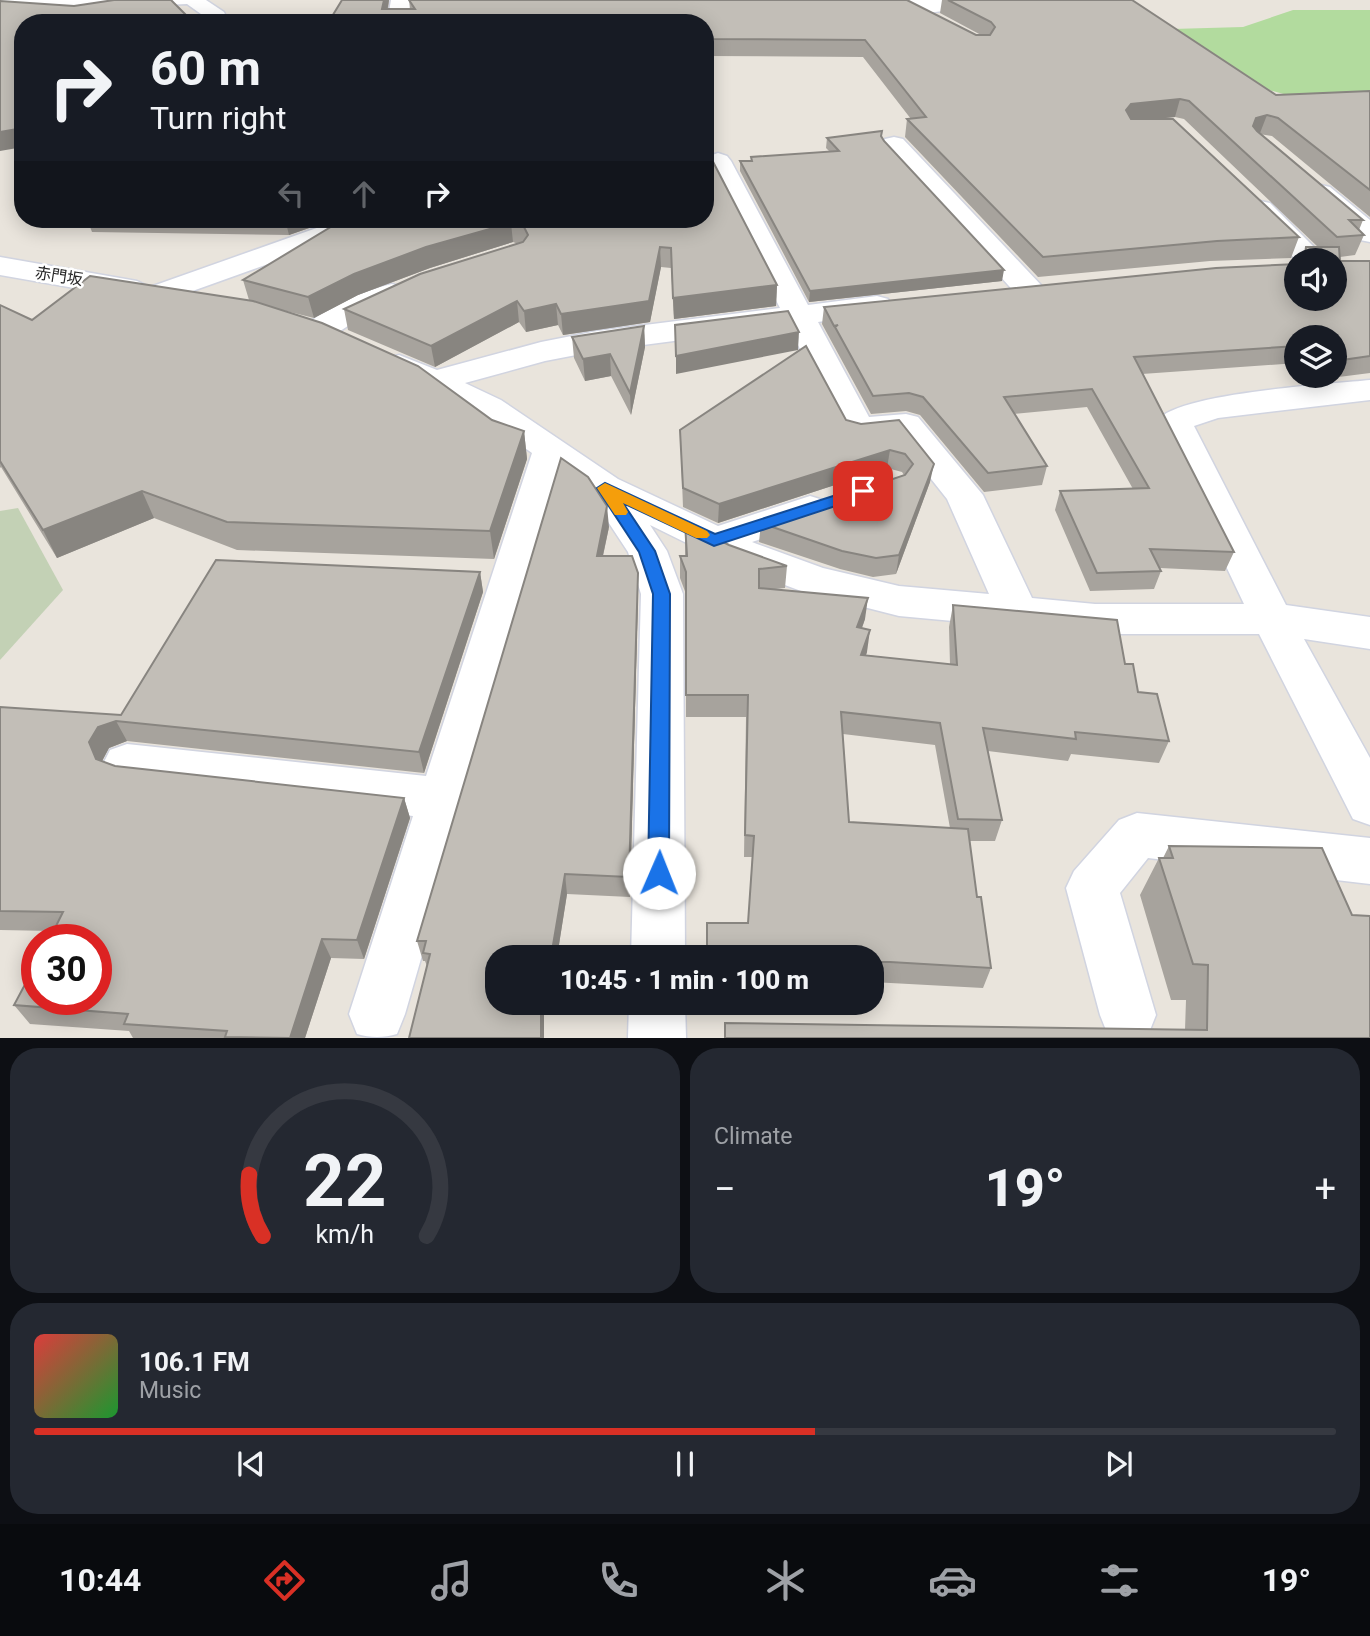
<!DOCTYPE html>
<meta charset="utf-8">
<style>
body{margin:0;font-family:Roboto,"Noto Sans JP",sans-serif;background:#242831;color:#f1f3f6;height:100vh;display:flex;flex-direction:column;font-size:26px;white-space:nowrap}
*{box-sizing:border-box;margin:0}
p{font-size:23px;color:#9ea1a6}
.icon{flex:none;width:38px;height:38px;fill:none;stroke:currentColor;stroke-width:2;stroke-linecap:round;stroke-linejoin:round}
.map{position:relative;height:1038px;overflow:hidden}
.drawer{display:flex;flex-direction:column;gap:10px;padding:10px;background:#0d0f14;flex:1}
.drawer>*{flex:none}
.banner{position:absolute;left:14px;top:14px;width:700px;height:214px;border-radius:28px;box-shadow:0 4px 18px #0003;background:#171b24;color:#f1f3f6;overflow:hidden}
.tools{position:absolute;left:1284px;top:248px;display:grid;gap:14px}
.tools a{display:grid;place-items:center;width:63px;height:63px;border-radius:50%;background:#171b24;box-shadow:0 4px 18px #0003;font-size:35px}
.speed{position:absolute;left:21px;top:924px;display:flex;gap:14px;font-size:35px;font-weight:700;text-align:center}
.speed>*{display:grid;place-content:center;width:91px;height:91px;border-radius:50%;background:#171b24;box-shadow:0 4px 18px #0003;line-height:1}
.speed .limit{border:10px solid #d22;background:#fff;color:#111}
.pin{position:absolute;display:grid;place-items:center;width:60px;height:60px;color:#fff;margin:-30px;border-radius:14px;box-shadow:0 4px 10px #0006}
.me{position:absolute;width:77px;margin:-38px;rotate:1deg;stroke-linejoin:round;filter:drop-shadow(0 0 5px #0008)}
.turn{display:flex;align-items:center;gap:24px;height:147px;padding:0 21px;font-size:32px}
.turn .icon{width:91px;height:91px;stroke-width:2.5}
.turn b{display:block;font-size:49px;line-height:60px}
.lanes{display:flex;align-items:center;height:66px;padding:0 21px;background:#0003;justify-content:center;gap:35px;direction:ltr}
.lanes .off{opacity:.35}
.big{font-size:52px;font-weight:800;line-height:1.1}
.drawer .tile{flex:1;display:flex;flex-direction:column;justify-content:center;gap:10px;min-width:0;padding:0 24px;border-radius:28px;background:#242831}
.drawer .dial{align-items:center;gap:0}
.dial svg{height:182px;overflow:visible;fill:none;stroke:#363941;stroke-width:7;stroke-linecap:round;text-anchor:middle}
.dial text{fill:#f1f3f6;stroke:none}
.song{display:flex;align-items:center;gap:21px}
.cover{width:84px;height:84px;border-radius:10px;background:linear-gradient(135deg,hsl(0 70% 55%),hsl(130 70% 35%))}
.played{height:7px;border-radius:4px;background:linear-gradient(90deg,#d93025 60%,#363941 60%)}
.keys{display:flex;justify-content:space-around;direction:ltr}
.heat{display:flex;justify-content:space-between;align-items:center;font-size:38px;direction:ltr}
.drawer .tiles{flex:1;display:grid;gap:10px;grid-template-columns:1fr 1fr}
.tile:last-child{grid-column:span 2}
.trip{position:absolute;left:485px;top:945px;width:399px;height:70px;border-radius:28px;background:#171b24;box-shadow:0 4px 18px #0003;font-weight:800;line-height:70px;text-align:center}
.dock{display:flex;height:112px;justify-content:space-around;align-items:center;background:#090b0e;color:#9ea1a6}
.dock .icon{width:49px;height:49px}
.dock .current{color:#d93025}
.dock b{font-size:32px;color:#f1f3f6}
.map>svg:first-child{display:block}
.green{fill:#b2db9e}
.cemetery{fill:#c3d1b5}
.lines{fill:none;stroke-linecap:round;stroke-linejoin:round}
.minor-casing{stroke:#d1d4e0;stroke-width:3}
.minor{fill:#fff;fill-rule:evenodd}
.wall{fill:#a7a39d;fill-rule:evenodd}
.shaded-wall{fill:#888580}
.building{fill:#c2beb7;stroke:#888580;stroke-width:2}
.route{fill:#1a73e8;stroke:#114b97;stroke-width:2}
.slow{fill:#f59e0b}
.labels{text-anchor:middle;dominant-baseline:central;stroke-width:5;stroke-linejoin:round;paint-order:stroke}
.far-street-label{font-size:16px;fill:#292929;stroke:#fff}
</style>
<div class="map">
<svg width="1370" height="1038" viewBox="0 0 1370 1038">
<rect width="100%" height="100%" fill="#e9e4dc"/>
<path class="green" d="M1293,10H1370V108L1291,96L1237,81L1172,29L1243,27Z"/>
<path class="cemetery" d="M18,508L63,590L0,660V511Z"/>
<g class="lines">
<g class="minor-casing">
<g id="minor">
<path d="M0,0H206L224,12L229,23H209L208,19L187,4L60,10L0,9Z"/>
<path d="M391,0H411L408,18L415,23H387Z"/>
<path d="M800,0H981L978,4C923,18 858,18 803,4Z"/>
<path d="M894,137L903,139L1041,285L1045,291L1041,297L1030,300L1019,297L885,149L882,144L885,139Z"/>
<path d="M718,153L727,156L731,161L808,305L877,296L888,299L892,305L888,311L818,322L869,417L906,414L918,417L983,495L1032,598L1095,604H1244L1157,421C1176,393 1331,384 1370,380V400L1218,418L1194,426L1286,605L1370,617V649L1304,639L1370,758V825L1353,819L1259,634H1095L899,616L801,591L729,564L650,525L667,551L683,594L685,957H631L641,594L628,552L591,496L561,475L405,1014L397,1034C384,1038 370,1038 357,1034L349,1014L413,816L127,784L110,778L103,764L110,750L127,744L426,776L532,453L477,414L387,372L383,365L387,358L399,355L437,370L541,342L597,331L780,308L705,161L709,156ZM788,326L846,437L858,440L897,436L947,499L989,594L899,586L823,568L757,544L752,542L823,518L829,509L823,500L810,496L718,526L618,479L501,400L465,383L545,361L597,351Z"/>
<path d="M1321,185L1330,187L1370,220V242L1360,240L1312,199L1308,193L1312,187Z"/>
<path d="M1260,201L1270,203L1328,261H1297L1246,209L1250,203Z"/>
<path d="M342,219H381L377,225L159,303L148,300L146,297L137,299L0,275V257L137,281L150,287Z"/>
<path d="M392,284L403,287L407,293L403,299L360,318L328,339L317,341L306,339L301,332C317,309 366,290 392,284Z"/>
<path d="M1137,813L1370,838V884L1148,858L1120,893L1156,1015L1148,1035C1137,1038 1119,1038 1108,1035L1100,1015L1066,888L1074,871L1119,820Z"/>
<path d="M629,1003H685L686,1038H628Z"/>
</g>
</g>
<use href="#minor" class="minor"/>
</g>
<g class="wall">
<path d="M389,0L388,9H410L409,0L976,35H981L940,13L942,0H1132L1276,95L1370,91V217L1272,136L1259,134L1363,220L1359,230L1364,235L1355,255L1340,257V261H1370V373L1315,380L1311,376H1335V338H1297V363L1142,374L1234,552L1225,571L1160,568L1161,571L1154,589L1090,591L1055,510L1060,491L1133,489L1087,407L1014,414L1047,466L1042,485L984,492L920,415L906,411L871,414L822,324L824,307L1335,261H1301L1306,247H1318L1184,119L1175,117L1156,119L1299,237L1291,258L1210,261L1038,277L905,137L907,119H911L863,57L705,56V23H328Z"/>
<path d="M881,137L884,141L1002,281L809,302L740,171V161H751V157L830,152L826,148L827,138Z"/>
<path d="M87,219H335L289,235L92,232Z"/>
<path d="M344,219H705L777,285L776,306L674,319L671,268L661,267L650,322L563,335L558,325L526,332L519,322L435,367L348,330L344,309L518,244L513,242L430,268L358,295L314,318L274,308L492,420L524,431L527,459L494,559L237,550L154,518L57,558L1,467L0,468V305L32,320L249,300L243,280Z"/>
<path d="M644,326L645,347L631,415L611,376L585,381L574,358L572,337Z"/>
<path d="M846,420L861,424L899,420L930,482L896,574L873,577L840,569L759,542L761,523L904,475L902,472L887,468L718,523L683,507L680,430Z"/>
<path d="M685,523L729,545L787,566L785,588L775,589L865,619L862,628L867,652L866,655L950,665L949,627L953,605L1125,664L1138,692L1169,741L1159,763L1071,754L1068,761L988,751L1002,820L995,841H969L977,897L991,968L983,988L872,982V957H706L707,923H748L752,857H744L746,717H686V594L680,578V556H685ZM843,734L935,745L950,828L849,822Z"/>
<path d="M609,527L603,556L638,594L630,897L567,894L557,957H497L427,966L425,961H423L417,941Z"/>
<path d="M480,572L483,592L424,773L127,741L109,748L102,761L115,766L404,798L410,818L364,959L331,958L305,1038H133L129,1031L30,1024L14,1005L53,931L0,930V707L121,715Z"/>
<path d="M1169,846L1352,915L1370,1038H724L725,1023L1185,1030L1186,1000H1171L1140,895L1159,858H1163Z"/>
</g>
<g class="shaded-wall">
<path d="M384,0H389L385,23L382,9Z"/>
<path d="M1180,99L1175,117L1127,122L1126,110L1131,104Z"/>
<path d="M1267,115L1260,133L1250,137L1256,118Z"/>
<path d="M23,128V147L0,151V132Z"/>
<path d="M285,219H335L289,235Z"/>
<path d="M511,223L513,242L430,268L358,295L314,318L308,297L354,274L426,247Z"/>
<path d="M660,247L661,267L650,322L563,335L561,314Z"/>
<path d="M1004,270L1002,281L809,302L810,291Z"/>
<path d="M777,285L776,306L674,319L673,298Z"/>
<path d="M517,301L519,322L435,367L431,346Z"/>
<path d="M556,304L558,325L526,332L524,311Z"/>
<path d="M644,326L645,347L631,415L630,393Z"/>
<path d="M799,332L798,350L676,374V356Z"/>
<path d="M610,354L611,376L585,381L583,359Z"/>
<path d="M524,431L527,459L494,559L490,531Z"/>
<path d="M890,450L887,468L718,523L719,504Z"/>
<path d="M934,464L930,482L896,574L899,555Z"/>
<path d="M142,491L154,518L57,558L43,530Z"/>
<path d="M607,506L609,527L598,578L597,556Z"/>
<path d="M480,572L483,592L424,773L419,752Z"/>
<path d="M638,573V594L630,897L629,877Z"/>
<path d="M868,598L865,619L854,649L857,627Z"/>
<path d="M870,630L867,652L858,676L861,655Z"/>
<path d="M116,721L127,741L109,748L101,763L96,759L89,742L98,727Z"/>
<path d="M404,798L410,818L364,959L357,940Z"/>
<path d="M565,874L567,894L557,957H551Z"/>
<path d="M322,939L331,958L305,1038H290Z"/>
<rect x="541" y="1003" width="3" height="35"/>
</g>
<g class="building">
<path d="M114,0H171L192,21V23H23V128L0,132V1L74,6Z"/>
<path d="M342,0H384L382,9H415L409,0H907L976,35H990L995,27L991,22L948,0H1132L1276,95L1370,91V190L1278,118L1267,115L1256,118L1253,126L1257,131L1363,220H1349L1364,235L1337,237L1189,101L1180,99L1131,104L1126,110L1131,119H1173L1299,237L1217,241L1043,257L907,119L926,117L865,40L705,39V23H328Z"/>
<path d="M882,131L881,136L884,141L1004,270L810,291L740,161H752L751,157L839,151L827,138Z"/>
<path d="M709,154L777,285L673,298L671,248L660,247L649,301L561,314L556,304L524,311L517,301L431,346L344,309L420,274L523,242L528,235L524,227L511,223L426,247L354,274L308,297L243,280L344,219H705V155Z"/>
<path d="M1306,247H1339L1340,261H1370V356L1335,361V338H1297V346L1134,357L1234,552L1150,549L1161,571L1097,573L1060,491L1149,488L1092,389L1004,397L1047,466L988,473L923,397L909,393L873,396L835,327L838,325L834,326L824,307L1216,268L1297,264V299H1335V261H1304Z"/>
<path d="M90,276L253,301L322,323L418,366L492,420L524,431L490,531L227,522L142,491L43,530L0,461V305L32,320Z"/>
<path d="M788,311L799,332L676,356L675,325Z"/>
<path d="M644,326L630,393L610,354L583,359L572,337Z"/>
<path d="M806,346L846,420L861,424L899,420L934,464L899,555L876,558L842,551L761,523L905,475L913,464L905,454L890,450L719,504L683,488L680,430Z"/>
<path d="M561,458L588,477L607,506L597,556H632L638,573L629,877L565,874L551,957H497V1003H541V1038H409L430,954L423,953L426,941H417Z"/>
<path d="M685,523L729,545L787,566L759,569V588L868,598L857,627L870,630L861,655L957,665L953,605L1117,620L1125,664H1133L1138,692L1157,694L1169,741L1075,732L1076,739L983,728L1002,820L958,819L940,723L841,712L849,822L968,829L977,897H981L991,968L890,962H872V957H707V923H748L754,836L745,835L748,695H686V572L680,556H687Z"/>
<path d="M216,560L480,572L419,752L116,721L98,727L89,742L96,759L115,766L404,798L357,940L322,939L290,1038L225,1037L227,1031L124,1024L128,1014L14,1005L37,962V999H96V940H49L63,912L0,911V707L121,715Z"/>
<path d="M1169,846L1322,848L1352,915L1370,916V1038H725V1023L1207,1030L1208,965L1193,964L1159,858H1173Z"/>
</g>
<path class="route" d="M605,483L715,534L858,488L863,486L871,491L869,495L714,546L623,503L655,551L670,594L669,873L666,880L659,883L651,880L648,873L653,594L639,552L597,488Z"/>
<path class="slow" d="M605,483L707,531L710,535L707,538H696L623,503L628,512L626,515H615L597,488Z"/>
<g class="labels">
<g class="far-street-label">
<text transform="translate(59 276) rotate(9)">赤門坂</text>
</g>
</g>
</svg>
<div class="tools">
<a><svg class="icon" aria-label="sound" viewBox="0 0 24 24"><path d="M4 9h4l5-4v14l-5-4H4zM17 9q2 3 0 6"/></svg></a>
<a><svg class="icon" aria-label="layers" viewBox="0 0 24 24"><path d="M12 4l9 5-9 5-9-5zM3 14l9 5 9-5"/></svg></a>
</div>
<div class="speed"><div class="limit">30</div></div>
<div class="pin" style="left:863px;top:491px;background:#d93025"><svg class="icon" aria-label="arrive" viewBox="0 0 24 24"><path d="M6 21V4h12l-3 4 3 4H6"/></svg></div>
<svg class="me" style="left:659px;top:873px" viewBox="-20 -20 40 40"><circle r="19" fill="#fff"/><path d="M0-13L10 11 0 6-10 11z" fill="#1a73e8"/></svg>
<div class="trip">10:45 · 1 min · 100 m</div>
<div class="banner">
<div class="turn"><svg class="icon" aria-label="right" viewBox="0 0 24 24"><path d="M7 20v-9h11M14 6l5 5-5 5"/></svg><div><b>60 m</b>Turn right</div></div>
<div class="lanes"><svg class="icon off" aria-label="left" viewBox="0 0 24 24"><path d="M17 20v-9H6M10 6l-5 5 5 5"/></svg><svg class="icon off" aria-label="ahead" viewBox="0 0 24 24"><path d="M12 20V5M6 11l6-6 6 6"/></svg><svg class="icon" aria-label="right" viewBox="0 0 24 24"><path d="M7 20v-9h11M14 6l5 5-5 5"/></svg></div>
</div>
</div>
<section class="drawer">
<div class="tiles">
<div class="tile dial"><svg viewBox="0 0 100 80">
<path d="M14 69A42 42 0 1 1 86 69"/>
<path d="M14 69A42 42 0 0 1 8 42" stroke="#d93025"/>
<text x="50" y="56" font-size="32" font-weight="700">22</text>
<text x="50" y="72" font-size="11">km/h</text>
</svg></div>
<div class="tile"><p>Climate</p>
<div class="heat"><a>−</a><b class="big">19°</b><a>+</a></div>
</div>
<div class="tile">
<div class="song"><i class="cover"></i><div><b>106.1 FM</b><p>Music</p></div></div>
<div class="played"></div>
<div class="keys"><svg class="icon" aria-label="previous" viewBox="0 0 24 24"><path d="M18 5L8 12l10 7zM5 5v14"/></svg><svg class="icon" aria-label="pause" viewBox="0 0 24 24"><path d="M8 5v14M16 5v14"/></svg><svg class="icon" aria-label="next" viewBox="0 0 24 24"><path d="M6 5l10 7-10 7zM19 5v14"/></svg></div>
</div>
</div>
</section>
<nav class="dock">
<b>10:44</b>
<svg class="icon current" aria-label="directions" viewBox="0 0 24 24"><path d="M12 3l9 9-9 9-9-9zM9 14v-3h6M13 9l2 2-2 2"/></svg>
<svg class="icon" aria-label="music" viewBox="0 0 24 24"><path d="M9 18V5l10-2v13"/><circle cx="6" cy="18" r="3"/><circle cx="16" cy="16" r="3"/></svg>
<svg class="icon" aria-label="phone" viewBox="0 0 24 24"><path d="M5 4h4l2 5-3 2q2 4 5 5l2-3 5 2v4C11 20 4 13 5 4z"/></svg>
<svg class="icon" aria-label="climate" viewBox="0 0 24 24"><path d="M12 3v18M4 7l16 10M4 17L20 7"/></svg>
<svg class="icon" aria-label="car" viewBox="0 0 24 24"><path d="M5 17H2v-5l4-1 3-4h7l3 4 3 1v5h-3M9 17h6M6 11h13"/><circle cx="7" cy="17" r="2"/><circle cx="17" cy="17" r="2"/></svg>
<svg class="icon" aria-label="filters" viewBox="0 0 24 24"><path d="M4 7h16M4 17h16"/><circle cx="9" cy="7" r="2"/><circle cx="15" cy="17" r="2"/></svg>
<b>19°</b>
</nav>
